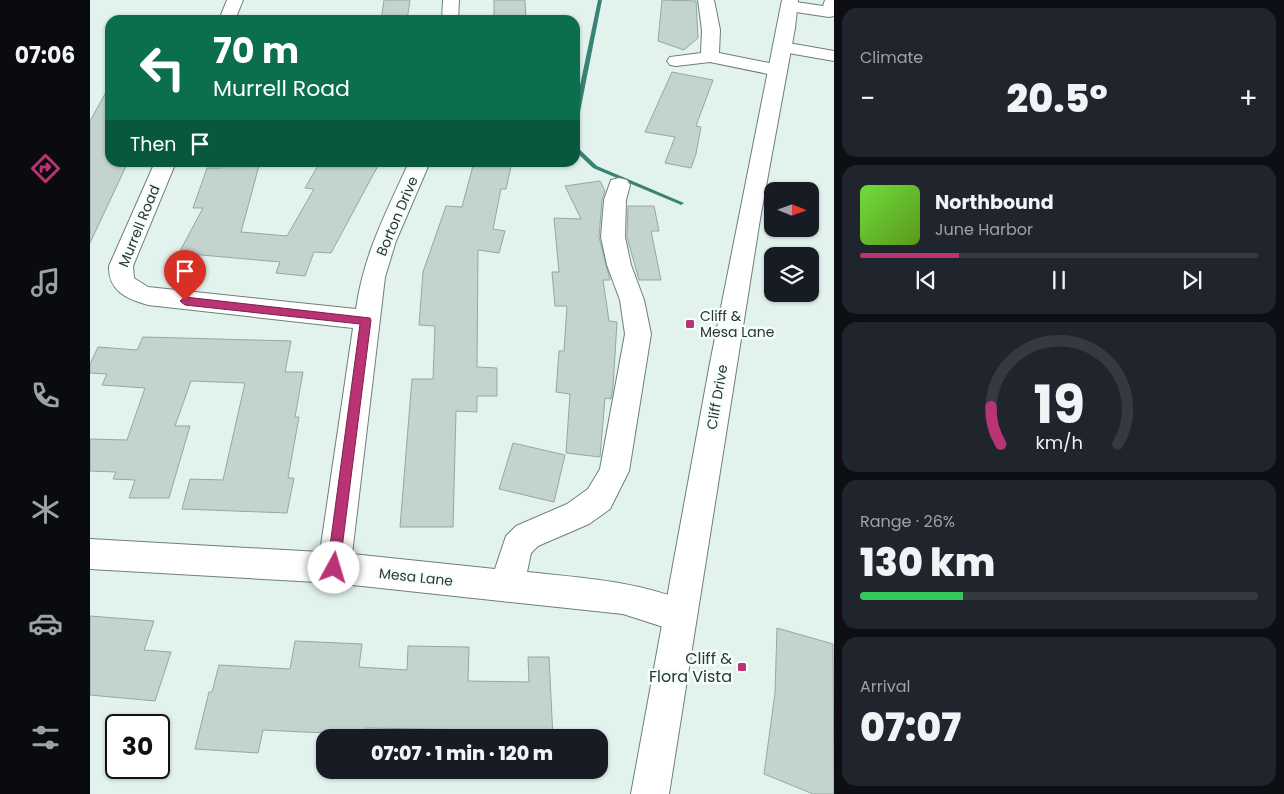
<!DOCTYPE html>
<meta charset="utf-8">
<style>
body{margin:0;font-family:Poppins,sans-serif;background:#20242c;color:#f1f3f6;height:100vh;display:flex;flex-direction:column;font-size:19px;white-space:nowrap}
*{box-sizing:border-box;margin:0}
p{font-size:16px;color:#9ea1a6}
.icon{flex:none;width:28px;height:28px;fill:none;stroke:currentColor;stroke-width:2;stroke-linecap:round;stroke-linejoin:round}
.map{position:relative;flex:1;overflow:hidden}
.sheet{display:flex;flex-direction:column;gap:8px;padding:8px;background:#0d0f14;width:450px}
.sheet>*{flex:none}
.guide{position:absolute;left:15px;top:15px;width:475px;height:152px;border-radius:15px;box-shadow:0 1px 4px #0004;background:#0b6e4f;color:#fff;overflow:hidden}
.needle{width:32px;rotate:91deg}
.buttons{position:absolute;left:674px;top:182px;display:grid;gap:10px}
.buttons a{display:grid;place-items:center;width:55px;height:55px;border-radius:10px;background:#171b24;box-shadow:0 1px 4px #0004;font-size:25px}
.speed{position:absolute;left:15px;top:714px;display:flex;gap:10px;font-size:25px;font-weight:700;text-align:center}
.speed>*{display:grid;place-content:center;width:65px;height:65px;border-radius:50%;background:#171b24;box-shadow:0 1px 4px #0004;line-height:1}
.speed .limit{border:2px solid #111;border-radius:8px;background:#fff;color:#111}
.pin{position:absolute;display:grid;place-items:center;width:42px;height:42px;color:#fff;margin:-51px -21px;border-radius:50% 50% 50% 0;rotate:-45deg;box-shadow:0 0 5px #0007}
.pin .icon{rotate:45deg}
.me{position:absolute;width:55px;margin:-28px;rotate:6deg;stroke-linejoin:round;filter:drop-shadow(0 0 4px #0008)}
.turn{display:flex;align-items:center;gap:18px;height:105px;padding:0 25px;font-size:22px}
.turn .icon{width:65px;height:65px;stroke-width:2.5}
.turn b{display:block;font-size:35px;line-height:42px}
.then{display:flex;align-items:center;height:48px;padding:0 25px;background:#0003;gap:10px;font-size:19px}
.big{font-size:38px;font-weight:800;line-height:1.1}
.sheet .widget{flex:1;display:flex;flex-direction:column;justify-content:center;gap:8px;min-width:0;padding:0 18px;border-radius:15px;background:#20242c}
.sheet .dial{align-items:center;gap:0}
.dial svg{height:130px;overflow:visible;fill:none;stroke:#363941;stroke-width:7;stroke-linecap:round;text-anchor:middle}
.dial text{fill:#f1f3f6;stroke:none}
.song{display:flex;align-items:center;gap:15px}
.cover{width:60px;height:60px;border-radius:8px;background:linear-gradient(135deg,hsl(100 70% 55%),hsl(90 70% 35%))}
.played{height:5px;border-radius:2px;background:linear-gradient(90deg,#ba3374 25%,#363941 25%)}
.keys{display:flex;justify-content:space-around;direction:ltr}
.heat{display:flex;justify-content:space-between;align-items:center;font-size:28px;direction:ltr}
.charge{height:8px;border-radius:4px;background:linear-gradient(90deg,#34c759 26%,#363941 0)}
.trip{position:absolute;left:226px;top:729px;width:292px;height:50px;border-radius:15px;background:#171b24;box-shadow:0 1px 4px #0004;font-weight:800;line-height:50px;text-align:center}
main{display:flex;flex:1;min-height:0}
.dock{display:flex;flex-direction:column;width:90px;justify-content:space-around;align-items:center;background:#090b0e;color:#9ea1a6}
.dock .icon{width:35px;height:35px}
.dock .on{color:#ba3374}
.dock b{font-size:22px;color:#f1f3f6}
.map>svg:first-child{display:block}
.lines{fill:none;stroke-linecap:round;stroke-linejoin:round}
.stream{fill:#388373;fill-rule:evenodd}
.building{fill:#c3d4cf;stroke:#96a6a1}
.minor-casing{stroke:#6f7e7a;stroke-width:2}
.major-casing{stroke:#6f7e7a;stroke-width:2}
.minor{fill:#fff;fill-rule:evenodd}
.major{fill:#fff;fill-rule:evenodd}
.route{fill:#ba3374;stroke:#79214b}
.poi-dot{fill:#ba3374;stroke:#f4fefb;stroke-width:2}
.labels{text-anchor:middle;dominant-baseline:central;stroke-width:5;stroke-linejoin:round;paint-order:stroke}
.street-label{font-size:14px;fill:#2e3533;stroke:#f4fefb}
.poi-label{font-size:14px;fill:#2e3533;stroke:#f4fefb;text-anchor:start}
.near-poi-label{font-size:16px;fill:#2e3533;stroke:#f4fefb;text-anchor:end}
</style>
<main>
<nav class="dock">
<b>07:06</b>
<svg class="icon on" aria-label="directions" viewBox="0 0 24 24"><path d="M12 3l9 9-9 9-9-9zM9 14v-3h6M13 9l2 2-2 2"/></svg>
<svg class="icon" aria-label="music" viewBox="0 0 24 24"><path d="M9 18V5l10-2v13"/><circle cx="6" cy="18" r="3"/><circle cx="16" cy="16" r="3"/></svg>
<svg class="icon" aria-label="phone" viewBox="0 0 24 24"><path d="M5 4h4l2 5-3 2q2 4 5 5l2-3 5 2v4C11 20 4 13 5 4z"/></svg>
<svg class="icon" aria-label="climate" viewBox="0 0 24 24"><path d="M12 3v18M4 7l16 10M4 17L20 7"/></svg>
<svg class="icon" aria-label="car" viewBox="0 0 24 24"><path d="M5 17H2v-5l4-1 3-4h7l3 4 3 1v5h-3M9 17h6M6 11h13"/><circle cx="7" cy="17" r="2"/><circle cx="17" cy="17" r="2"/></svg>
<svg class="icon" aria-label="filters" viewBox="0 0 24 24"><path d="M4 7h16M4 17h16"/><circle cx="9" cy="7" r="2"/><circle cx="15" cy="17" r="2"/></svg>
</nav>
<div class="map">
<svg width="744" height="794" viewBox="0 0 744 794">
<rect width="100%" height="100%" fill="#e2f3ee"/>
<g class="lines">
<g class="stream">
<path d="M508,0H512L488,122L485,124V109Z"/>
<path d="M485,146L487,147L507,166L594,203L591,205L589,204L503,168L485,151Z"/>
</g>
</g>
<g class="building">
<path d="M294,0H320L317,20H291Z"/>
<path d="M404,0H435L436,20H404Z"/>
<path d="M572,0L606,1L608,38L594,50L568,41Z"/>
<path d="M582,72L623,80L606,126L611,127L606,154L601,168L575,163L585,137L555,132Z"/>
<path d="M20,85V162H38L0,243V121Z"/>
<path d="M134,162H170L151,232L197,236L224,189L215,188L230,162H290L241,253L224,252L215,276L186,273L190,262L89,253L113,208H103L117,168H132Z"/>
<path d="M384,162H422L416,189H411L403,229L415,231L409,253L388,250L387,367L407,368V396H387V412L366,411L363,527H310L322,379H343L345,326L329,325L333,272L356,206L372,207Z"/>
<path d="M510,181L515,191L512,200L509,237L520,280H513L519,321L527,322L523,387L521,399L515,398L510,457L476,453L480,394L466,392L469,351H474L477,306H465L462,272H469L464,218L491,219L475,186Z"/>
<path d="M538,206H564L569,231H561L571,280H549L537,237Z"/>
<path d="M53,337L201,341L195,372H213L205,417H209L198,478H204L197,513L92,509L100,479L133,480L155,383L101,381L85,426H100L79,498H39L45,480L23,479L26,472L0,471V439L37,440L55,388L12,385L17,374L0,373V364L8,347L47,350Z"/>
<path d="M423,443L475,455L464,502L409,489Z"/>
<path d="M0,616L64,621L54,650L81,652L65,701L0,695Z"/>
<path d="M687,628L743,644L744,794H723L674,774L685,693Z"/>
<path d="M205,641L272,644L269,667L317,670L318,646L379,647L378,681L439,682L438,657H459L463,738H390V730L276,728V735L173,730L168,753L105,749L119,692H122L129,665L200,669Z"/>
</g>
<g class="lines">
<g class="minor-casing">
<g id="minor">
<path d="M137,0H153L145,20H129Z"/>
<path d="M353,0H369L368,20H352Z"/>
<path d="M608,0H624L630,30L629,53L694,66L697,70L694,74L688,76L620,62L586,66L580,65L577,61L580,57L611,53L612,30Z"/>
<path d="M735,0H744V16L739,17L699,11L693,10L691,6L693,2L699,1L733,6Z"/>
<path d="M693,42L744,51V61L687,51L684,47L687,43Z"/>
<path d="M65,162H86L43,266L44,278L58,287L266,309C274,253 296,213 319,162H340L306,241L295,277L262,554L405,569L416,536L426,526L477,504L498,489L510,469L535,334L530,300L517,265L511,237L514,200L521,180L529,178L537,180L540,185L536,200L535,237L541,265L554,300L561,334L539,471L520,509L499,524L448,546L441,553L437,572C495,578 546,581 601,603L606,615L601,627L589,632L533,614L244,583L0,569V539L230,552L263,328L58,305C37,299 18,291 19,266Z"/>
</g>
</g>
<g class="major-casing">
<path id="major" d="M692,0H708L705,28L670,219L579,794H541L620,363Z"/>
</g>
<use href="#minor" class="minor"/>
<use href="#major" class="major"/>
</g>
<path class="route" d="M95,297L280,318L281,320L249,572L244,574L239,572L237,568L270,324L95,305L90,301Z"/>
<g class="poi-dot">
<rect x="595" y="319" width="10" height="10" rx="2.5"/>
<rect x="647" y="662" width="10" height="10" rx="2.5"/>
</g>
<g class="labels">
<g class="street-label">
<text transform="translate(307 216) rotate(-67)">Borton Drive</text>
<text transform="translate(49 226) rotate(-68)">Murrell Road</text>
<text transform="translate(627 397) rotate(-80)">Cliff Drive</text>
<text transform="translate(326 577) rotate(6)">Mesa Lane</text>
</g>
<g class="poi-label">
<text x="610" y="316">Cliff &amp;<tspan x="610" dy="16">Mesa Lane</tspan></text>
</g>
<g class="near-poi-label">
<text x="642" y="658">Cliff &amp;<tspan x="642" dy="18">Flora Vista</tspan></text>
</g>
</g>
</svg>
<div class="buttons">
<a><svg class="needle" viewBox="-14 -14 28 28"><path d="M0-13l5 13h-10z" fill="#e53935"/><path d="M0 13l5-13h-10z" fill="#9ea1a6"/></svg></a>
<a><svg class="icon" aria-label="layers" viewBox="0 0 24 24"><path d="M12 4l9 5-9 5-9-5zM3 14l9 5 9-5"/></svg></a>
</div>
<div class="speed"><div class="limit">30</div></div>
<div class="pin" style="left:95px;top:301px;background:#d93025"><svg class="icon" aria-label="arrive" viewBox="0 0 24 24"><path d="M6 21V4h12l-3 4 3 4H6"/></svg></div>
<svg class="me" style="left:244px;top:568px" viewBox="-20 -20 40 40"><circle r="19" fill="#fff"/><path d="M0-13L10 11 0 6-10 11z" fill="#ba3374"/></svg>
<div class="trip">07:07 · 1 min · 120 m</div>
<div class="guide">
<div class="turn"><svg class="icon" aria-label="left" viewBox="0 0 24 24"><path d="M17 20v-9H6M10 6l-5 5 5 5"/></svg><div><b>70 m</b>Murrell Road</div></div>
<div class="then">Then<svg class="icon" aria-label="arrive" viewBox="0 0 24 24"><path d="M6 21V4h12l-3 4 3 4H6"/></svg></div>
</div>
</div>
<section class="sheet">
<div class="widget"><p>Climate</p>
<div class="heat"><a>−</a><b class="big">20.5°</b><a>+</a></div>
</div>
<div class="widget">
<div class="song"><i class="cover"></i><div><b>Northbound</b><p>June Harbor</p></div></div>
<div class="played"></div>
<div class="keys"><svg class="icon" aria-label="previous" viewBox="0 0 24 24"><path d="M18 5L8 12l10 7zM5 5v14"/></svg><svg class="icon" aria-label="pause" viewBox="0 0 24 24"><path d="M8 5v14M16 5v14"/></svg><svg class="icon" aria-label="next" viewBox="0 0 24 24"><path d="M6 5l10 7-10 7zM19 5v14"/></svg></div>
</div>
<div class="widget dial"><svg viewBox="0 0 100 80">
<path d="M14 69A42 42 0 1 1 86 69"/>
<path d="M14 69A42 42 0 0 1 8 46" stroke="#ba3374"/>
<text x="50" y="56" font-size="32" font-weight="700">19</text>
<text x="50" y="72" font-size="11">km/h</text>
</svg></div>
<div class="widget"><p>Range · 26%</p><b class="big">130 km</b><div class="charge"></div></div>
<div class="widget"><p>Arrival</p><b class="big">07:07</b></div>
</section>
</main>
